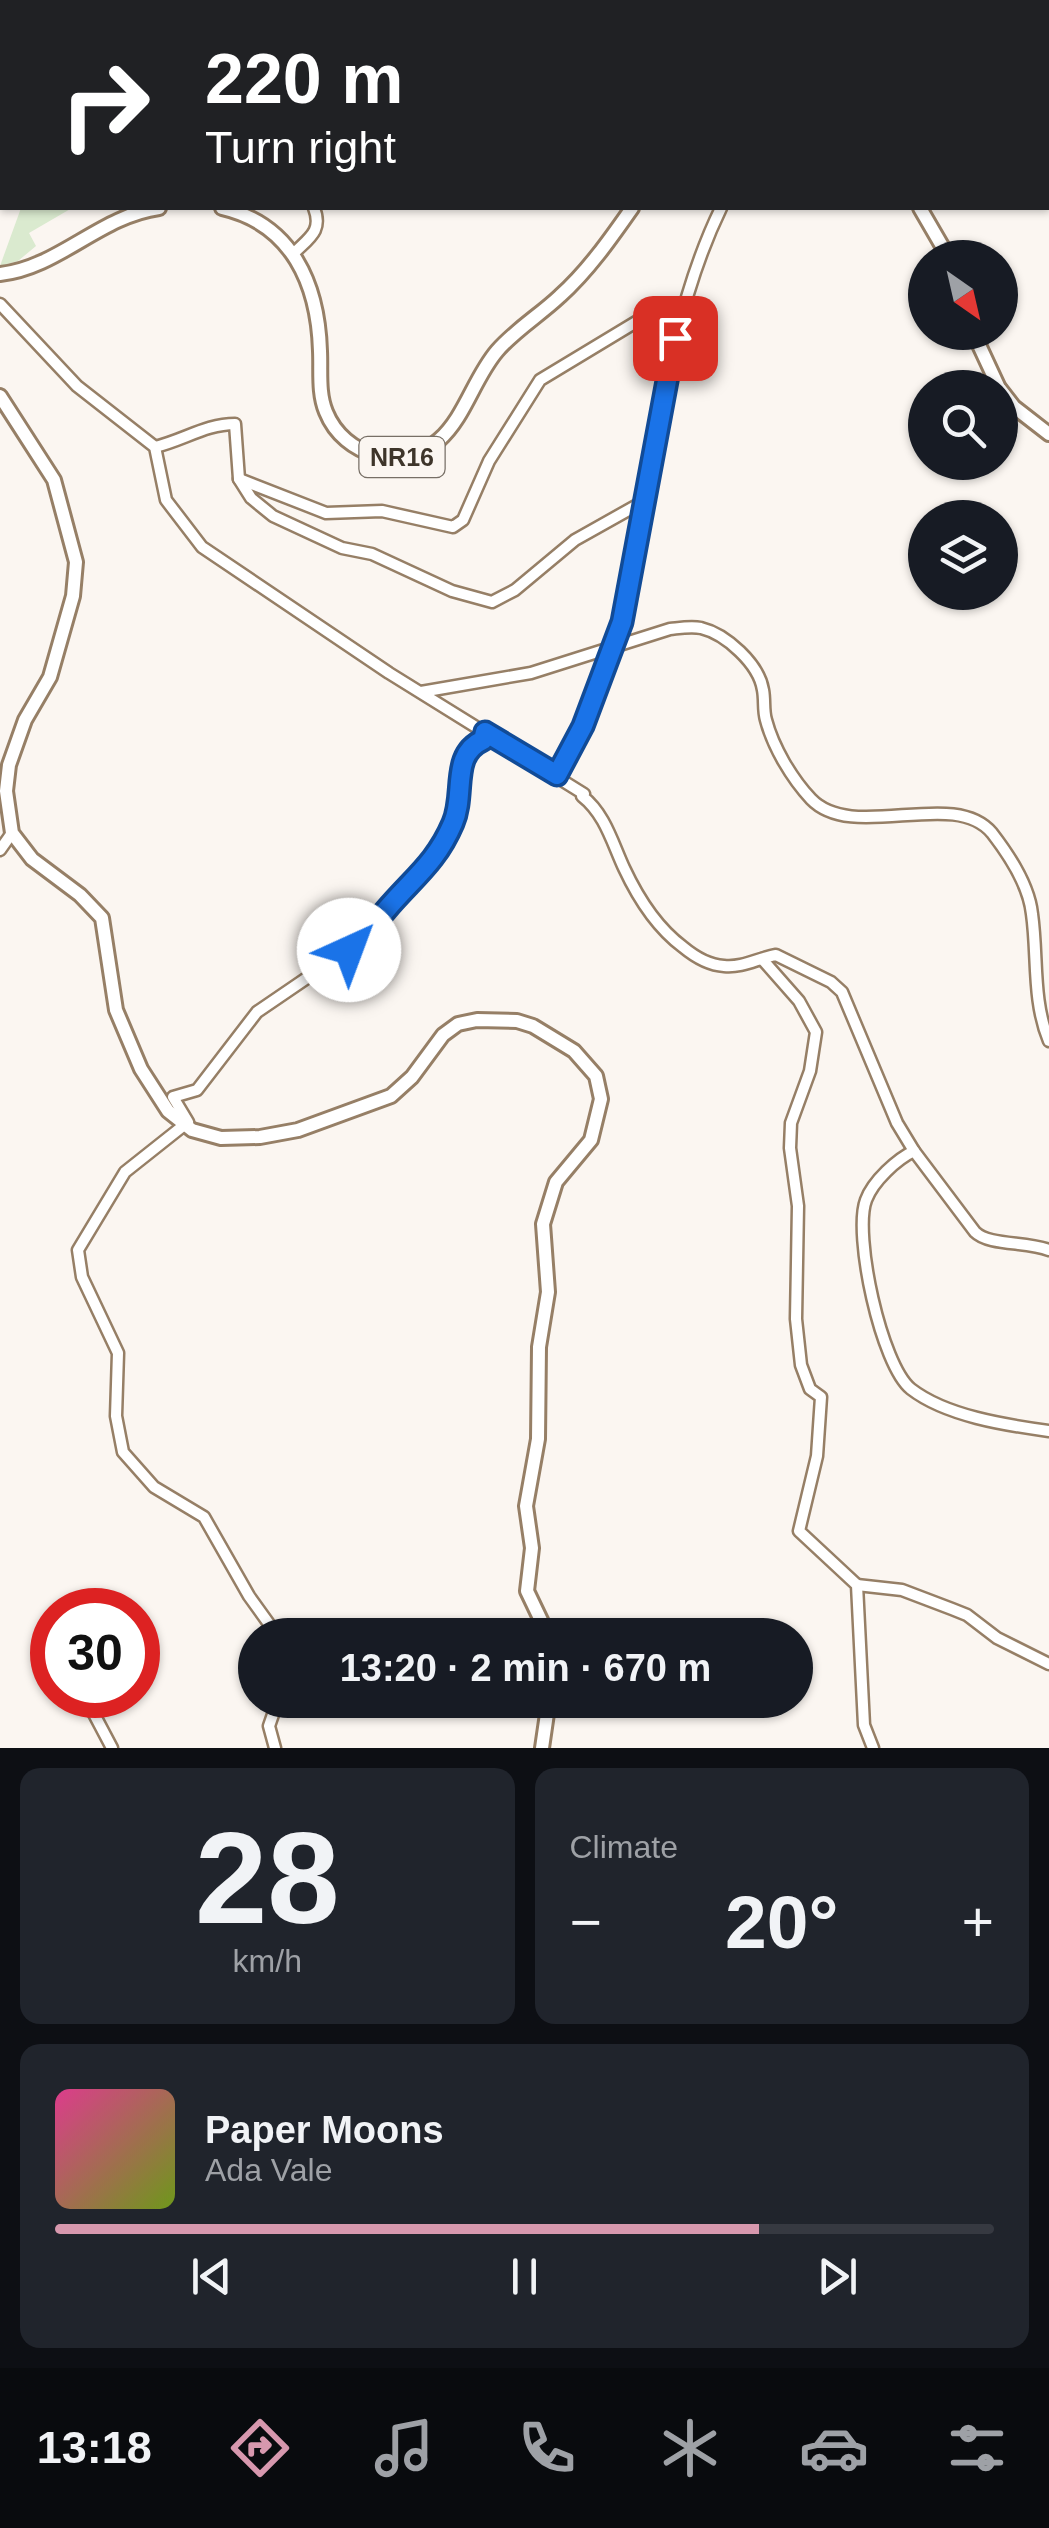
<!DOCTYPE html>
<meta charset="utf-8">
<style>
body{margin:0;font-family:Helvetica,sans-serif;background:#20242c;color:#f1f3f6;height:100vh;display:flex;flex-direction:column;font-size:38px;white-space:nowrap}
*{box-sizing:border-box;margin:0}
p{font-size:32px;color:#9ea1a6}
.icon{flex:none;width:55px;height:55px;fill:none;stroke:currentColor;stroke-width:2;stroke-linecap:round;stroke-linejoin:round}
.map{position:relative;height:1748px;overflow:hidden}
.details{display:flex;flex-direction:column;gap:20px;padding:20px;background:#0d0f14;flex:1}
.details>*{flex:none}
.guide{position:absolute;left:0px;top:0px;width:1050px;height:210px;box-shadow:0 2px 8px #0004;background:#202124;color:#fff;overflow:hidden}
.needle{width:65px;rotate:146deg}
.fabs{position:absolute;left:908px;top:240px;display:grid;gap:20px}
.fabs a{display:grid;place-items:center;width:110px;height:110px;border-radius:50%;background:#171b24;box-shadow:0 2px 8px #0004;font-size:50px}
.speed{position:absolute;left:30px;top:1588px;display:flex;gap:20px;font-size:50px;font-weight:700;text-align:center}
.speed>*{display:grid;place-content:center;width:130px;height:130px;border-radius:50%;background:#171b24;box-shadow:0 2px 8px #0004;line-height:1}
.speed .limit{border:15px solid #d22;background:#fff;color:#111}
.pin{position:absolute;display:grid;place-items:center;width:85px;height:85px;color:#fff;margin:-42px;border-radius:20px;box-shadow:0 5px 15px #0006}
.me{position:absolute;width:110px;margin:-55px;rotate:43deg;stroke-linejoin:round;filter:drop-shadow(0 0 8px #0008)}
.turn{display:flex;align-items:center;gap:35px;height:210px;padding:0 40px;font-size:45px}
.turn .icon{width:130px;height:130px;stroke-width:2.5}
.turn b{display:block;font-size:70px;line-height:85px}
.big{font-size:75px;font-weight:700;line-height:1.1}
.details .widget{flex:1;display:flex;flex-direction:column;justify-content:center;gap:15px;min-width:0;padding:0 35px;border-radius:20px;background:#20242c}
.details .dial{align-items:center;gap:0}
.dial b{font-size:130px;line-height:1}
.song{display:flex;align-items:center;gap:30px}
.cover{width:120px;height:120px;border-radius:15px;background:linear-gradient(135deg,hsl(330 70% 55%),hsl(80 70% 35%))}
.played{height:10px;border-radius:5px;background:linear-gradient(90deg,#d798ae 75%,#363941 75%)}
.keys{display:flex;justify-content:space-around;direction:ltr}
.heat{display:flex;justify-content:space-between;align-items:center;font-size:55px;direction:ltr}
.details .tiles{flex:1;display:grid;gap:20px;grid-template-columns:1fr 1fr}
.widget:last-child{grid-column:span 2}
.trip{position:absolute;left:238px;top:1618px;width:575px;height:100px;border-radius:50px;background:#171b24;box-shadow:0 2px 8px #0004;font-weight:700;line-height:100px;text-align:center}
.tab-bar{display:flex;height:160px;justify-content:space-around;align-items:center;background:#090b0e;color:#9ea1a6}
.tab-bar .icon{width:70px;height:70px}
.tab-bar .selected{color:#d798ae}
.tab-bar b{font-size:45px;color:#f1f3f6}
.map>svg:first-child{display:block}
.green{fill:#daeacf}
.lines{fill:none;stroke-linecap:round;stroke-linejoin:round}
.minor-casing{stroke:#967f66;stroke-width:15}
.major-casing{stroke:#967f66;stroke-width:18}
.minor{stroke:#fff;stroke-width:10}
.major{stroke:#fff;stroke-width:12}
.route-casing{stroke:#114b97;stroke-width:25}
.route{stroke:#1a73e8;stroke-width:18}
.labels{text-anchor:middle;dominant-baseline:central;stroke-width:8;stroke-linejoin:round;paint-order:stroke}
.shield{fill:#fbf6f1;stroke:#776f66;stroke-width:2.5}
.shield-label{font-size:25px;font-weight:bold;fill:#3e352a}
</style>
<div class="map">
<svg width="1049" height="1748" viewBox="0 0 1049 1748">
<rect width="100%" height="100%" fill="#fbf6f1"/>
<path class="green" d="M21,208H72L29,233L36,246L18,261L0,266Z"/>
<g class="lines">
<g class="minor-casing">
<g id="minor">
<path d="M20,0L21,2"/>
<path d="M45,0V2"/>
<path d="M377,0L380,2"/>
<path d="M756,0L759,2"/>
<path d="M584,2V0"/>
<path d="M294,253C309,238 323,231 314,208"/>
<path d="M0,304L77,386L155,447L166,500L202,547L389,673L584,794L582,796C605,814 612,842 624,868C638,898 656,927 683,947C695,957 708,965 724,966C743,968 758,958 776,955L831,982L842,992L897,1123L914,1151L975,1232C989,1246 1027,1241 1049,1250"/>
<path d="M155,447C184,440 206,424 235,424L239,479L251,498L273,516L342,548L372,554L452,591L492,602L515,590L575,540L648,499"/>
<path d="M239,479L326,513L382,511L453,527L463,520L489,461L540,380L646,316L684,307"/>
<path d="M421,692L531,673L670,629C680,628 691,626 701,628C726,634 759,664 763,690C765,700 763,710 766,720C773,747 792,779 811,799C853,843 954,787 992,833C1009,855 1029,885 1032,914C1038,956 1032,1000 1049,1041"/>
<path d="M557,775C583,727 609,675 623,621C657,483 658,338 721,208"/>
<path d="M0,850L12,833"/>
<path d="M762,959L799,1001L816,1032L810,1071L791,1123L790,1148L798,1206L796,1319L801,1365L810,1389L821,1397L817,1456L799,1531L857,1585L864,1725L873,1748"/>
<path d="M914,1151C897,1159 873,1181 866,1200C853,1234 881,1365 911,1389C946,1416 1005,1425 1049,1431"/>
<path d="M857,1585L902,1590L952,1609L967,1615L997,1638L1049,1664"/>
<path d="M277,1635L249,1596L204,1517L154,1487L123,1452L116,1416L118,1353L82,1277L78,1250L125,1172L188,1122L173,1097L197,1090L257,1012L367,937L383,913L424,872L437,856L454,820L459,802L461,760L472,745L483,740L485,732"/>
<path d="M84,1695L112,1748"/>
<path d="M275,1748L269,1726L278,1700"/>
</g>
</g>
<g class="major-casing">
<g id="major">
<path d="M683,2V0"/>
<path d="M832,2V0"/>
<path d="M222,208C292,224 318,284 320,351C321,371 318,393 326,412C344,457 403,473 439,440C465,417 474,378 497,351C515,330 540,315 560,296C588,271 611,238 632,208"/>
<path d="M920,208L949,258"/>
<path d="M0,274C58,268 100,216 159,208"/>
<path d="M973,332L999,388"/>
<path d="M1000,389L1014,407L1049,434"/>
<path d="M0,396L54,480L76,562L73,596L50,677L25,720L9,765L6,791L12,833L32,859L80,895L102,918L116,1010L141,1069L168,1111L192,1130L221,1138L260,1137L298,1130L391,1096L412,1077L443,1035L458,1024L477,1020L517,1021L533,1026L574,1051L596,1076L601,1099L591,1140L556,1182L543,1224L548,1292L539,1347L538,1439L526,1506L532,1548L527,1591L548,1635"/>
<path d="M542,1748L549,1700"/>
</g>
</g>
<use href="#minor" class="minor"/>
<use href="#major" class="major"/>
</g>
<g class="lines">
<g class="route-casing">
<path id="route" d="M349,950C366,938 373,925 386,910C413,878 436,863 453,823C466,793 450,755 483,740L485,732L557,775L583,726L622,622L675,338"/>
</g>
<use href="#route" class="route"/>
</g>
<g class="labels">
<rect class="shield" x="359.5" y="437" width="85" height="40" rx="8"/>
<g class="shield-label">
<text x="402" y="457">NR16</text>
</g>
</g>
</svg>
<div class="fabs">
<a><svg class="needle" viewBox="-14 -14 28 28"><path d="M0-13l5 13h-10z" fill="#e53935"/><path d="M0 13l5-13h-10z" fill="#9ea1a6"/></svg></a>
<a><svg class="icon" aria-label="search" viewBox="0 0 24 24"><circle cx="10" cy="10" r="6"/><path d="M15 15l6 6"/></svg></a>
<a><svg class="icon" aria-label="layers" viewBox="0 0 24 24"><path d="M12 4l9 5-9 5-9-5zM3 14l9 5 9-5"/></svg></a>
</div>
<div class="speed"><div class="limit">30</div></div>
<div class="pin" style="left:675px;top:338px;background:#d93025"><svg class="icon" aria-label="arrive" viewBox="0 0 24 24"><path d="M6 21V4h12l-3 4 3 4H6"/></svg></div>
<svg class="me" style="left:349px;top:950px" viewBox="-20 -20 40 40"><circle r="19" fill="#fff"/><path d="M0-13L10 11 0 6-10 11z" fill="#1a73e8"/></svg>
<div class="trip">13:20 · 2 min · 670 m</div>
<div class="guide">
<div class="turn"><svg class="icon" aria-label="right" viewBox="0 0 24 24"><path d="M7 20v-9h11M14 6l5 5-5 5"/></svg><div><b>220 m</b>Turn right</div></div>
</div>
</div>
<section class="details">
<div class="tiles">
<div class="widget dial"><b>28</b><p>km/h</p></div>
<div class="widget"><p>Climate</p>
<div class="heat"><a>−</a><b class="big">20°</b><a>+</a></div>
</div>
<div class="widget">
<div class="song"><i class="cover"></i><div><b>Paper Moons</b><p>Ada Vale</p></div></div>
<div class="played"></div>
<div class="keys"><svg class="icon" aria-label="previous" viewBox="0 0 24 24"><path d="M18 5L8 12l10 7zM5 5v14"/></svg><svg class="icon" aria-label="pause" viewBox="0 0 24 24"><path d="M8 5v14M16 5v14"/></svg><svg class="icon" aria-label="next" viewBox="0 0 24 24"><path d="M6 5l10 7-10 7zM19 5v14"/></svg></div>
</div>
</div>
</section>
<nav class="tab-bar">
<b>13:18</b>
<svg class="icon selected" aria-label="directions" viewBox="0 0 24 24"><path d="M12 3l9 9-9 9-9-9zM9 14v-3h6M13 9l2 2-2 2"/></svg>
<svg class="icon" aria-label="music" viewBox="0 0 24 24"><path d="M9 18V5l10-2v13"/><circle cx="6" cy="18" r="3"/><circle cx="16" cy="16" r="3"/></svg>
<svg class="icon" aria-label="phone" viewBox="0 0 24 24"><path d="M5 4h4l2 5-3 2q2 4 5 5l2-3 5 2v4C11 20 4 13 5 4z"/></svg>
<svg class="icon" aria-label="climate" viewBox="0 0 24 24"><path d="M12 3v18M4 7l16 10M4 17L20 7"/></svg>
<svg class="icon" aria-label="car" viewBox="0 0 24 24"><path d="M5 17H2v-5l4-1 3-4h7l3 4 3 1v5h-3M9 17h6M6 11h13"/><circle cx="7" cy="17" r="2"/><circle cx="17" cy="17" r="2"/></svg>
<svg class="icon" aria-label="filters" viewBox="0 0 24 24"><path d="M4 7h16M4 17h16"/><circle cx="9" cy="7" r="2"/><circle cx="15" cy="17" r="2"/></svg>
</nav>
